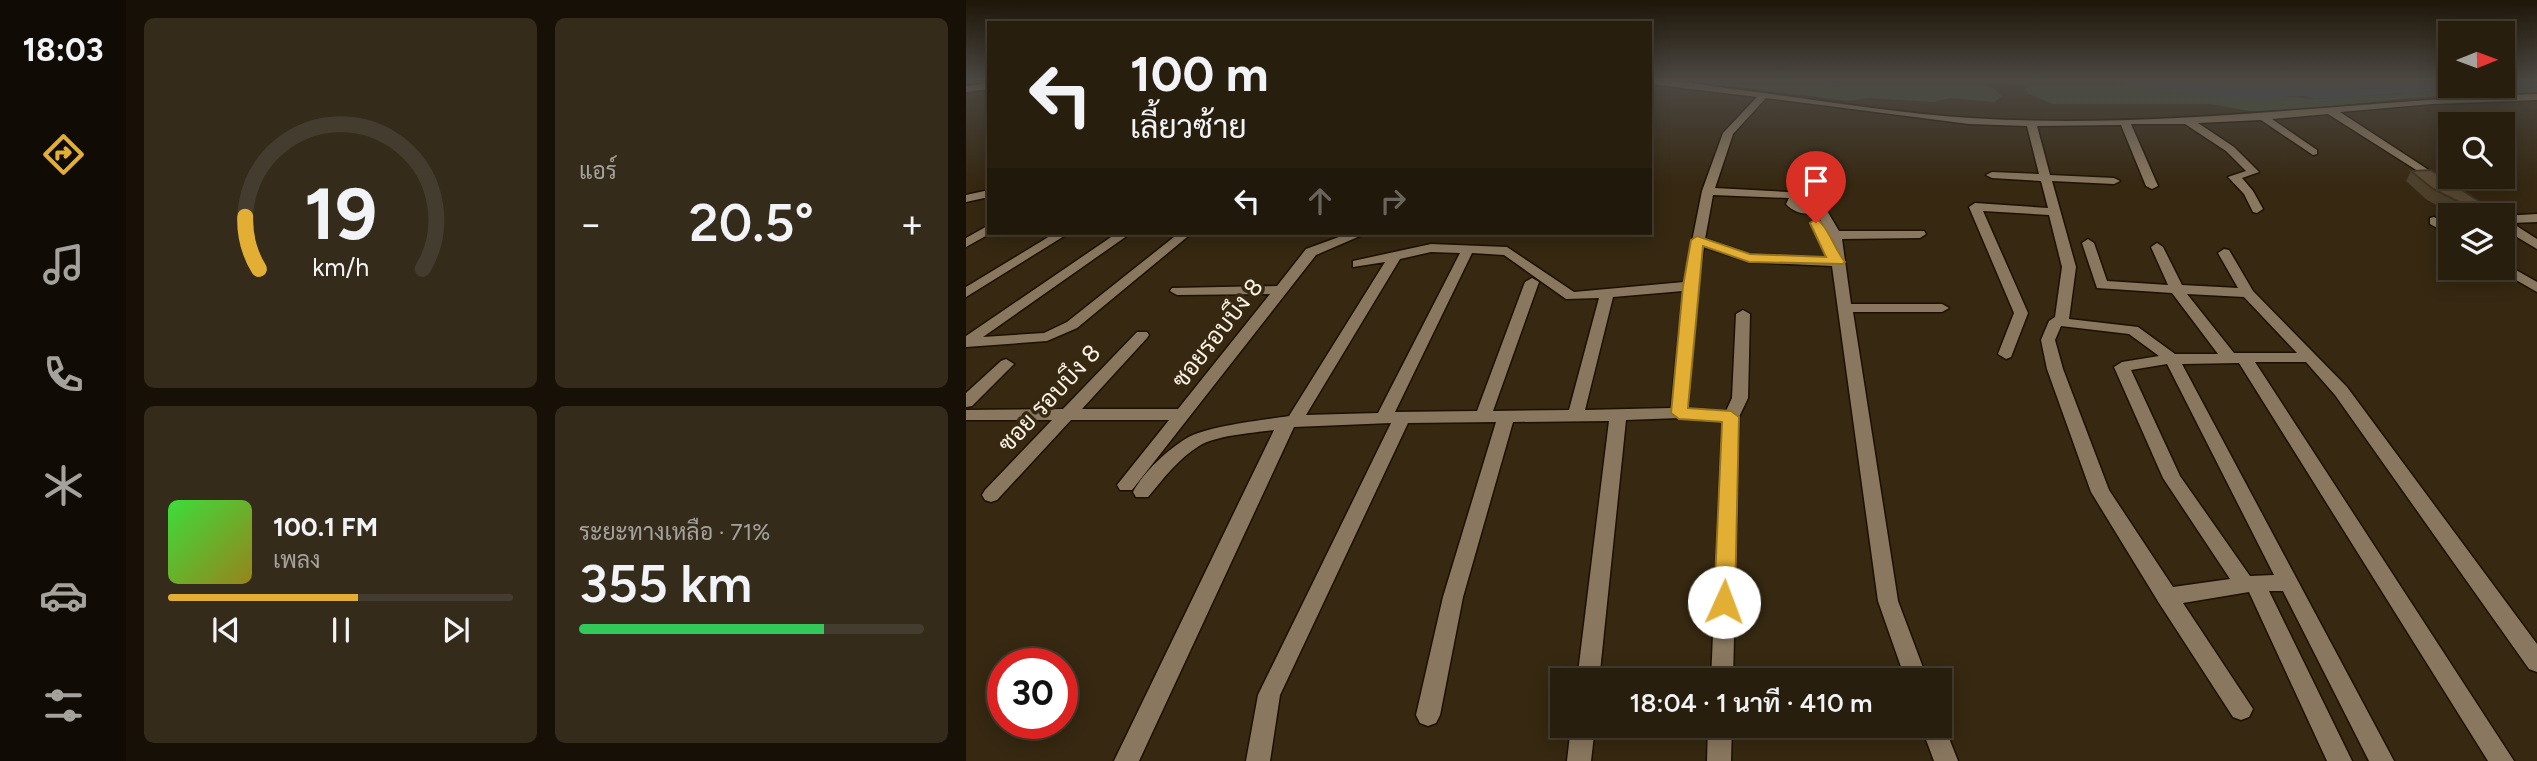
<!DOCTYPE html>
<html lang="th">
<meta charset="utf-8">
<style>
body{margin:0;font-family:Figtree,Sarabun,sans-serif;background:#342b1b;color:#f1f3f6;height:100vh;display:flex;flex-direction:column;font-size:26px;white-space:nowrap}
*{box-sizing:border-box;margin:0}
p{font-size:23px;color:#a5a29d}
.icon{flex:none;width:38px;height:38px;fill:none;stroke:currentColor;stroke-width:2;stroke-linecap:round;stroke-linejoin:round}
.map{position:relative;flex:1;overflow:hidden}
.sheet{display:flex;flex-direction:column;gap:18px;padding:18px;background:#161007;width:840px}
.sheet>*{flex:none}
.guide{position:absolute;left:21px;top:21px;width:665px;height:214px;border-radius:0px;box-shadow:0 4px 18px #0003,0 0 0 2px #443c2e;background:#281e0d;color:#f1f3f6;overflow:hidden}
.needle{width:46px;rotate:89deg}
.tools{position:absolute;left:1472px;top:21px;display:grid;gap:14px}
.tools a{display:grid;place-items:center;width:77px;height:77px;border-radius:0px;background:#281e0d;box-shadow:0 4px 18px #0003,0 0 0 2px #443c2e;font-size:35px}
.speed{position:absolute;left:21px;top:648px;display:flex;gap:14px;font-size:35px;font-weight:700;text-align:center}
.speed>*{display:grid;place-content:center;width:91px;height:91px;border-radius:50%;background:#281e0d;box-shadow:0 4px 18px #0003,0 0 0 2px #443c2e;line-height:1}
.speed .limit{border:10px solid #d22;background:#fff;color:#111}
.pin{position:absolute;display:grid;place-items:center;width:60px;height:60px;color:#fff;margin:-72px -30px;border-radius:50% 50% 50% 0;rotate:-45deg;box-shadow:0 0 7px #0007}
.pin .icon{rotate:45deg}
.me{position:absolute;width:77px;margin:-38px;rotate:2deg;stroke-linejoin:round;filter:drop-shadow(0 0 5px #0008)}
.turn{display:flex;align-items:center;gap:24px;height:147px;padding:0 28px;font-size:32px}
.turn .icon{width:91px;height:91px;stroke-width:2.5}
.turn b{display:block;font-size:49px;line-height:60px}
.lanes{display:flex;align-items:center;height:66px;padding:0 28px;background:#0003;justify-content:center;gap:35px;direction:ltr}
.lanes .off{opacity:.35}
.big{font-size:52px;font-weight:600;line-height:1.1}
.sheet .tile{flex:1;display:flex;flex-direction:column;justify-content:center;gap:10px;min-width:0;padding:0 24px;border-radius:10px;background:#342b1b}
.sheet .dial{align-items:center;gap:0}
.dial svg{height:182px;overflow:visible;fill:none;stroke:#443c2e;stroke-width:7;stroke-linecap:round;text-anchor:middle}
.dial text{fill:#f1f3f6;stroke:none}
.song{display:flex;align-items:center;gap:21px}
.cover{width:84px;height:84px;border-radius:10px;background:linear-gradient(135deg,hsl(120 70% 55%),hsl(50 70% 35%))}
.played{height:7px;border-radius:4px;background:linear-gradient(90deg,#e2af34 55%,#443c2e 55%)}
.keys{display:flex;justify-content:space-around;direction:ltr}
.heat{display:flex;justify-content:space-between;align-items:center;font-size:38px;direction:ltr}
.charge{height:10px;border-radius:5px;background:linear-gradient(90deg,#34c759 71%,#443c2e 0)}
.sheet .tiles{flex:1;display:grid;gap:18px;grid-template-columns:repeat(2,1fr)}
.trip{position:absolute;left:584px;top:668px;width:402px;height:70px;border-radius:0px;background:#281e0d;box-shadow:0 4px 18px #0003,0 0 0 2px #443c2e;font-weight:600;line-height:70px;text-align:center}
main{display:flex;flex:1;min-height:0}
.tab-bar{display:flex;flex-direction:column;width:126px;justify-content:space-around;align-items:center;background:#100c05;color:#a5a29d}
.tab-bar .icon{width:49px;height:49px}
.tab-bar .current{color:#e2af34}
.tab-bar b{font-size:32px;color:#f1f3f6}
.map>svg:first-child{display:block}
.green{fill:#3f5539}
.water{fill:#3a5270}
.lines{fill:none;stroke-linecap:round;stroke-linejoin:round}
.minor-casing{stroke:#1d1000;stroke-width:3}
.minor{fill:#89785f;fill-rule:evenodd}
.wall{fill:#4d402b}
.building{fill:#5a4a32;stroke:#3f3423;stroke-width:2}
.route{fill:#e2af34;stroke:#937222;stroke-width:2}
.labels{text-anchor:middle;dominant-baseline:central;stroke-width:7;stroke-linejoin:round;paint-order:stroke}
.street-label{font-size:24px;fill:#fcf2e5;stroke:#362811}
</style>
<main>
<nav class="tab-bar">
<b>18:03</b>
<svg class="icon current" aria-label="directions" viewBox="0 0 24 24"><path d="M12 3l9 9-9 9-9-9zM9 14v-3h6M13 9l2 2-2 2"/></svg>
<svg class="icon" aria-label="music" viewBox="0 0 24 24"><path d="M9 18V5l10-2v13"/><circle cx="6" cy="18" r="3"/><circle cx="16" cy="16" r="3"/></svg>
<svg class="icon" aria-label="phone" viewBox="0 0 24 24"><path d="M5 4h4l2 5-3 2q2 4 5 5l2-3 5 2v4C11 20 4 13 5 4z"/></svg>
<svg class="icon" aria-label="climate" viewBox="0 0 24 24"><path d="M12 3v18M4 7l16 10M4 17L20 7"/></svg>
<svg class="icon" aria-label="car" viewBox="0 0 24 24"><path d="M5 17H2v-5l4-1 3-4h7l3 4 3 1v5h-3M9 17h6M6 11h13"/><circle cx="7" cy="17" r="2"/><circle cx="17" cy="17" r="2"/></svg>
<svg class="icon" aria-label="filters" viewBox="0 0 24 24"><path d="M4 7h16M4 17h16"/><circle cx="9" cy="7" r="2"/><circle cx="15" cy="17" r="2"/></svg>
</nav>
<section class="sheet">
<div class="tiles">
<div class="tile dial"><svg viewBox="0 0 100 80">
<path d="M14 69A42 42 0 1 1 86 69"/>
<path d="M14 69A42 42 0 0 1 8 46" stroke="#e2af34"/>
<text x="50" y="56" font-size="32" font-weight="700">19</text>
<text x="50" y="72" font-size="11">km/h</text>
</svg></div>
<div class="tile"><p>แอร์</p>
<div class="heat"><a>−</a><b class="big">20.5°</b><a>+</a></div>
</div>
<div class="tile">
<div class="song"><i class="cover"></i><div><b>100.1 FM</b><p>เพลง</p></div></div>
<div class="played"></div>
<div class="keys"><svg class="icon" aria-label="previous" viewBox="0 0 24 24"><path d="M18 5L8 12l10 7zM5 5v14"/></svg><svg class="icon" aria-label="pause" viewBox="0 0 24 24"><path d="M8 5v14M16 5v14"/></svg><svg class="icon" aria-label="next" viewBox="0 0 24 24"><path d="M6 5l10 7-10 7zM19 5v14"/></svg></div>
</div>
<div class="tile"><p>ระยะทางเหลือ · 71%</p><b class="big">355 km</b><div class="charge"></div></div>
</div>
</section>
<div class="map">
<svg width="1571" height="761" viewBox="0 0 1571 761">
<rect width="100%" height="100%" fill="#362811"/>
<path class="green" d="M712,80H808L863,86L929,80H1129L1349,99L1517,88L1547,90L1571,87V92L1458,97L1295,113L1244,104H1087L1063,94L1058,89L1064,85L1015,83L1030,90L1036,96L1028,102L984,98L968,102L902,98L883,101Z"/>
<g class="water">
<path d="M808,80H929L863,86Z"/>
<path d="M1129,80H1484V86H1536L1537,80H1571V87L1547,90L1517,88L1349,99L1338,96L1267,98Z"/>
</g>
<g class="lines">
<g class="minor-casing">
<g id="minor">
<path d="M684,80C714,80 744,86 774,90C849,99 928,113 1005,118C1194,130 1382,101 1571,94V100L1466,104L1374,112L1478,180V184L1474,185L1362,114L1306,119L1351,150V154L1347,155L1295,120L1232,123L1268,147L1293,172L1276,178L1287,191L1297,209L1291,213L1287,212L1278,194L1262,177L1280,171L1260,151L1219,124H1165L1192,186L1186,189L1180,186L1155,125L1071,126L1084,175L1148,178L1154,181L1148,184L1086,181L1110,267L1103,319L1172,327L1209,354H1252L1206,293L1131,288L1116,243L1122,239L1128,243L1141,281L1202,285L1185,247L1191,243L1197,247L1216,285L1272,288L1252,253L1258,249L1263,250L1287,291L1381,387L1571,644V672L1563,669L1369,395L1340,362H1289L1548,761H1522L1273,363L1216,364L1428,761H1403L1317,591H1303L1386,761H1361L1283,592L1217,603L1287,709L1283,717L1275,720L1267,717L1193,603L1125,492L1081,369L1075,340L1083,321L1089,317L1096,267L1083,215L1017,211L1062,313L1045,357L1040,359L1032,354L1048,313L1003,207L1009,203L1082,208L1075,181L1026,178L1020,175L1026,172L1073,174L1061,126L1003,124L800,98L767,134L749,188L858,194L866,204L860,209L873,231H958L960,234L954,238L876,239L885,304H976L983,308L976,312H887L932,601L962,681H940L912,601L866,266L783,262L738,247L731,286L722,408L760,411L766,398L770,314L777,310L784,314L782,398L773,417L767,681H745L756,422L713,418L660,420L633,681H611L643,421L547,422L497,597L474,715L470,723L462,726L454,723L450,715L477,597L530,422L442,423L314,695L304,761H280L292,695L425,423L328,427L173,761H148L308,430C287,433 251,435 233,446C213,458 197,479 182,497H170L167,492C178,472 201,450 221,438C241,426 298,420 323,416L419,262L387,267V261L465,244L541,247L608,292L718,282L736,191L757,133L791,97L684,84ZM747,195L823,198L820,204C828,213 839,215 850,213L861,231L854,235L863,239L866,258L784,254L739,239ZM834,199H851L853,203L843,207L832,203ZM465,252L494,253L412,413L340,415L434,259ZM506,253L538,255L600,299L633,298L603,410L527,411L573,282L566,278L559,282L511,411L429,412ZM717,291L705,408L619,410L647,297ZM1221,294L1278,297L1331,353H1268ZM1095,326L1163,334L1193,356L1156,362L1148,367L1197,478L1264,579L1207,587L1143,490L1097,369L1089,340ZM1201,364L1308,575L1284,576L1214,476L1165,370Z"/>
<path d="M23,83V89L0,92V86Z"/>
<path d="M23,190V197L0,202V195Z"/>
<path d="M1499,195L1503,196L1531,215H1517L1495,200V196Z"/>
<path d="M1571,214V222L1546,223L1571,239V249L1536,228V216Z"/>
<path d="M1468,217L1484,226V235L1464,224V218Z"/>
<path d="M23,225V233H25L0,247V238Z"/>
<path d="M89,233H103L0,297V287Z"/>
<path d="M151,233H165L17,337L78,333L101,322L213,233H226L111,328L81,341L0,347V336Z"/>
<path d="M384,233H401L350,255L166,490H154L151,485L203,420H105L31,500L25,502L19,500L16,495L19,490L86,420H0V410L97,409L171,332H181L183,335L181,338L116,409H212L304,294L211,295L204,291L206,288L311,286L340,249Z"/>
<path d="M1536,262L1571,282V292L1531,269L1536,268Z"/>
<path d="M40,359L48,364L6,406L0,407V393L35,361Z"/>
<path d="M975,718L992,761H968L955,726H975Z"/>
<path d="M605,726H629L625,761H601Z"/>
<path d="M742,726H766L765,761H741Z"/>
</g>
</g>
<use href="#minor" class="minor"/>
</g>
<path class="wall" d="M1445,171L1519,205L1513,215H1490L1461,200L1440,181Z"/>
<path class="building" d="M1465,170L1519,205H1499L1467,189L1445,171Z"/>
<linearGradient id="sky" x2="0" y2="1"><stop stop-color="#1e1609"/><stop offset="0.43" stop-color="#4c4843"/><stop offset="1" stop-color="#4c4843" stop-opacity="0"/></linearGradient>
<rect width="1571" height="186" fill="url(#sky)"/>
<path class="route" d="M850,219C860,223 870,251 879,262L877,264L783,262L737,246L722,408L765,411L773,417L769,602L766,608L758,610L751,608L748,602L756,422L713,419L705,413L717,286L725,240L731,236L784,254L860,257L844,223Z"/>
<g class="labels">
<g class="street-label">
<text transform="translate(251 333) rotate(-52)">ซอยรอบบึง 8</text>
<text transform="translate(83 398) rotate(-47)">ซอย รอบบึง 8</text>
</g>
</g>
</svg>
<div class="tools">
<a><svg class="needle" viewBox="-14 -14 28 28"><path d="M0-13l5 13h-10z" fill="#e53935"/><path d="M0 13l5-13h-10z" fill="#a5a29d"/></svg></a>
<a><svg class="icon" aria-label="search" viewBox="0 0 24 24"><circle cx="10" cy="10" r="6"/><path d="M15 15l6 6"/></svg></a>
<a><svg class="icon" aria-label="layers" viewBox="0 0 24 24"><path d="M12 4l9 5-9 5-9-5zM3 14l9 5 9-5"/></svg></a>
</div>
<div class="speed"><div class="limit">30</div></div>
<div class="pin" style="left:850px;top:223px;background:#d93025"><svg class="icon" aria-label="arrive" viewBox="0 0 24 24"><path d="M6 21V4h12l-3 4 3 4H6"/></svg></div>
<svg class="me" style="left:758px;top:602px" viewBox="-20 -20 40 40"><circle r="19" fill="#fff"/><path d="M0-13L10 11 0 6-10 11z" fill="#e2af34"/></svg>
<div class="trip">18:04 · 1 นาที · 410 m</div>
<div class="guide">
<div class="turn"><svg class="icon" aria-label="left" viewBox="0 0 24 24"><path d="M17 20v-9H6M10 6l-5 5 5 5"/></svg><div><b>100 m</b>เลี้ยวซ้าย</div></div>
<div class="lanes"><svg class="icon" aria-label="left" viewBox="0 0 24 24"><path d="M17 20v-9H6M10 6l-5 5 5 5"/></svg><svg class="icon off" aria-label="ahead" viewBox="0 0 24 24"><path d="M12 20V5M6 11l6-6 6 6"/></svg><svg class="icon off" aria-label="right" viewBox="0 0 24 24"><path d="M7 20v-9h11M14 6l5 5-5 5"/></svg></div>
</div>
</div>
</main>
